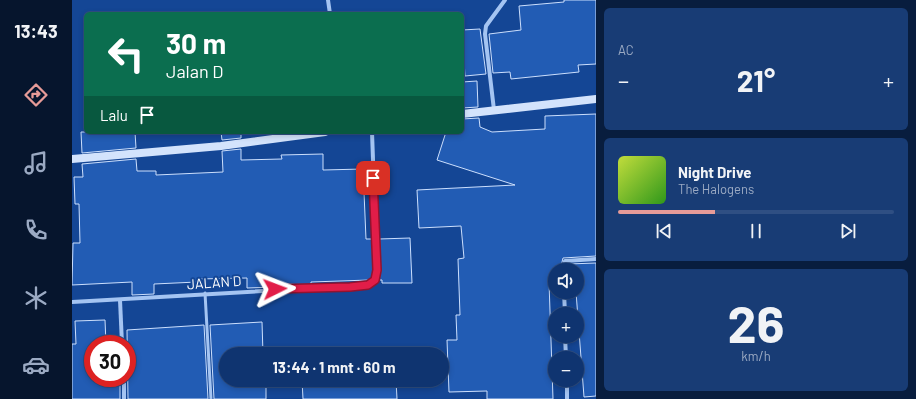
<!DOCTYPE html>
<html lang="id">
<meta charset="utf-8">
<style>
body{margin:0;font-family:Barlow,sans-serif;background:#183c75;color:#f1f3f6;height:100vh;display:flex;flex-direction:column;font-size:15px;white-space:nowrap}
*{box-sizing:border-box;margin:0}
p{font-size:13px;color:#9baac3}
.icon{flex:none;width:22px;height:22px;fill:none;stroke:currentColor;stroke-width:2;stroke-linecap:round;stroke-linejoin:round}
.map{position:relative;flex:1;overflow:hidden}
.side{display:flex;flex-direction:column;gap:8px;padding:8px;background:#081d3e;width:320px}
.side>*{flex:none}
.top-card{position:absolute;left:12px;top:12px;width:380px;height:122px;border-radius:6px;box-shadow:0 2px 6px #0003,0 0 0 1px #2f4f83;background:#0b6e4f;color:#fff;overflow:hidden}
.buttons{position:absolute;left:476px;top:263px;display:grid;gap:8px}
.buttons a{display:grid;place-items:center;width:36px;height:36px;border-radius:50%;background:#0f3470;box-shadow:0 2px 6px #0003,0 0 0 1px #2f4f83;font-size:20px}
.speed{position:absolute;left:12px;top:335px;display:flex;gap:8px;font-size:20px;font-weight:700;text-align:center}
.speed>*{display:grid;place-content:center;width:52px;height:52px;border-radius:50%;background:#0f3470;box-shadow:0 2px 6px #0003,0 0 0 1px #2f4f83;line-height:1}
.speed .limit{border:6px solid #d22;background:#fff;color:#111}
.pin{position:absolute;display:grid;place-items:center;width:34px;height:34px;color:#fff;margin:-17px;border-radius:8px;box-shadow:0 2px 6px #0006}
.me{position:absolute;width:44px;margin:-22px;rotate:87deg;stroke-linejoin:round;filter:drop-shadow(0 0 3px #0008)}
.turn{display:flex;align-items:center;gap:14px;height:84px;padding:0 16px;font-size:18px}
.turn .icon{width:52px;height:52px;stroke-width:2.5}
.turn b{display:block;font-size:28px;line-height:34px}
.then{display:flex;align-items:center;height:38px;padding:0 16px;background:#0003;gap:8px;font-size:15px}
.big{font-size:30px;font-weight:700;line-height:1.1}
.side .card{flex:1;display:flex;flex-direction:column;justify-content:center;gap:6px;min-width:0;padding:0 14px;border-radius:6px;background:#183c75}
.side .dial{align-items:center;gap:0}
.dial b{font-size:52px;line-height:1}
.song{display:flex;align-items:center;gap:12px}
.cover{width:48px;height:48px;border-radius:6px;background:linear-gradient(135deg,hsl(70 70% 55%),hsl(110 70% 35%))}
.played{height:4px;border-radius:2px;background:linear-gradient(90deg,#e69b98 35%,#2f4f83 35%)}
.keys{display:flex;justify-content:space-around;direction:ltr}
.heat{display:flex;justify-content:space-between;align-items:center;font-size:22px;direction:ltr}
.trip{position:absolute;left:147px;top:347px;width:230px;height:40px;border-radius:20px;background:#0f3470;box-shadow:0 2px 6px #0003,0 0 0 1px #2f4f83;font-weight:700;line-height:40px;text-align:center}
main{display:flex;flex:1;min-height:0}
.menu{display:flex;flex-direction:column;width:72px;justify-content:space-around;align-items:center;background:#06152d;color:#9baac3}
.menu .icon{width:28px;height:28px}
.menu .on{color:#e69b98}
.menu b{font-size:18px;color:#f1f3f6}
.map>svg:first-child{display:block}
.building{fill:#225cb4;stroke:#ccdffd}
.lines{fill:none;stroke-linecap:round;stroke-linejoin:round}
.lane{stroke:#a4c4f2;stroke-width:3}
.street{stroke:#a4c4f2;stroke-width:4}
.secondary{stroke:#d3e3fc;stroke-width:8}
.route-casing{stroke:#92132f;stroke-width:10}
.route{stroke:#e11d48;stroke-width:7}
.labels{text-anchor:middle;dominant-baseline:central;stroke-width:4;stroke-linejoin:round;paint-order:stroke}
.street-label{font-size:14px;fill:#fff;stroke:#144695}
</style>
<main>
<nav class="menu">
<b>13:43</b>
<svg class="icon on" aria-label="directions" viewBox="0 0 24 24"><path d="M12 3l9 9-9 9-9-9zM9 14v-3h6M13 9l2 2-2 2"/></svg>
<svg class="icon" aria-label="music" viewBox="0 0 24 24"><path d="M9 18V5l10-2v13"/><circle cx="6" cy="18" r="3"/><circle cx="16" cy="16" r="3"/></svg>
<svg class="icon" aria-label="phone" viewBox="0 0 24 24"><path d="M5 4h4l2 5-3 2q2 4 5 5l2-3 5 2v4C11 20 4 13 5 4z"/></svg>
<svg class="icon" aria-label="climate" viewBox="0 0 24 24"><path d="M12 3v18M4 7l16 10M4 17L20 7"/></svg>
<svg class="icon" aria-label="car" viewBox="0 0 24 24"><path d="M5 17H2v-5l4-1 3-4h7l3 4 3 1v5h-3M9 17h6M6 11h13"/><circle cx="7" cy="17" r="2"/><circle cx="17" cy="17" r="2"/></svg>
</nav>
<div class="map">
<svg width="524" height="399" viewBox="0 0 524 399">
<rect width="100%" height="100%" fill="#144695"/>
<g class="building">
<path d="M492,0H524V64L506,65L507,72L439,79L438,72L421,73L417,34L449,30L447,6L492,2Z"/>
<path d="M408,29L414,74L393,76L390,30Z"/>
<path d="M405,81L406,107L390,108V82Z"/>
<path d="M524,114V256L491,258L488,270H483V282H477L481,399H415V391L377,392L375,340H385L384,315H388L386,259L392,258L389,226L347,228L345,190L443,185L365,160L374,132H390V119L407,118L408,127L420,132L473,129V116Z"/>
<path d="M9,132H63L64,148L10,153Z"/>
<path d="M149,132H169V138L150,140Z"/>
<path d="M169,149V160L210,159L209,155L251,154V170L291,169L294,239H300L301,270L300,278L297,280L239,282V285H230L205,283V287L175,288V278L125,279V282L82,284V294L60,295V282L0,285L1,243H8L7,204H3L2,177H11L10,164L64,159L65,171H84V175L151,172L150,151Z"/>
<path d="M338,238L340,283H310V280H307L308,270L307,239Z"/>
<path d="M524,263V396L512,397L504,292L505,270H495L496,264Z"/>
<path d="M33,320L34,344H21V378H48V399H0V344H4L3,321Z"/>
<path d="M190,322L191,354H154V380H194V399H142L138,325Z"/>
<path d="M132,325L136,399H56L55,330Z"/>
<path d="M306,347L307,354H241V352Z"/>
<path d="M230,380H324L325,399H231Z"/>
</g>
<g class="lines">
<path class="lane" d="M133,293L139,399"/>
<g class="street">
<path d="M256,0L258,14"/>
<path d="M422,110L413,34L414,26L433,0"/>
<path d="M491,270L493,261L524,259"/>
<path d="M492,292L493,314"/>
<path d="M48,300L50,344"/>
<path d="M0,302L296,285L303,280L305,270L300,132"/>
<path d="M493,336L494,358"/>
<path d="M52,378V399"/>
<path d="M495,380V399"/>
</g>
<g class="secondary">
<path d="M390,114L524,99"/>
<path d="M0,159L149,146L253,132"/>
</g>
</g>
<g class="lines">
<g class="route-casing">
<path id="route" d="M203,289L278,287L296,285L303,280L305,270L301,178"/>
</g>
<use href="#route" class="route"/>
</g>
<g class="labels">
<g class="street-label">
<text transform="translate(142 282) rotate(-4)">JALAN D</text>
</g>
</g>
</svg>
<div class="buttons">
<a><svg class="icon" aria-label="sound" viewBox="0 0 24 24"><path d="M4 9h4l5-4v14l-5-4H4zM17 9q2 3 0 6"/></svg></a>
<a>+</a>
<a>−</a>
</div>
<div class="speed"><div class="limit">30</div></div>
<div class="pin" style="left:301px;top:178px;background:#d93025"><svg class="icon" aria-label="arrive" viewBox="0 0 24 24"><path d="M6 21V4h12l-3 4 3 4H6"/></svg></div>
<svg class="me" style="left:203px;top:289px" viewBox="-20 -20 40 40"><path d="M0-17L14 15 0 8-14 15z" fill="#e11d48" stroke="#fff" stroke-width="4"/></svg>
<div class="trip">13:44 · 1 mnt · 60 m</div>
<div class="top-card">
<div class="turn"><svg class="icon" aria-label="left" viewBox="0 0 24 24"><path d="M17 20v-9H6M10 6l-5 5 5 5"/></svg><div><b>30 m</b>Jalan D</div></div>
<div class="then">Lalu<svg class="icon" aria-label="arrive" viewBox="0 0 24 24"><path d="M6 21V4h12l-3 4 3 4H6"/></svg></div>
</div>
</div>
<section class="side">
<div class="card"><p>AC</p>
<div class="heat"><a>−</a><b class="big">21°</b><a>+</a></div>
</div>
<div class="card">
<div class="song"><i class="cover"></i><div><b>Night Drive</b><p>The Halogens</p></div></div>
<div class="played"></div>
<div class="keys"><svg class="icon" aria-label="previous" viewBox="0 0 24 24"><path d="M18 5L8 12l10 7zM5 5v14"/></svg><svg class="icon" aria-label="pause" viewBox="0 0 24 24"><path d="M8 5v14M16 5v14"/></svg><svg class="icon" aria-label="next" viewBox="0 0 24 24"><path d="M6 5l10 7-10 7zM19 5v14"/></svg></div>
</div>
<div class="card dial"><b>26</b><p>km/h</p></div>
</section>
</main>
